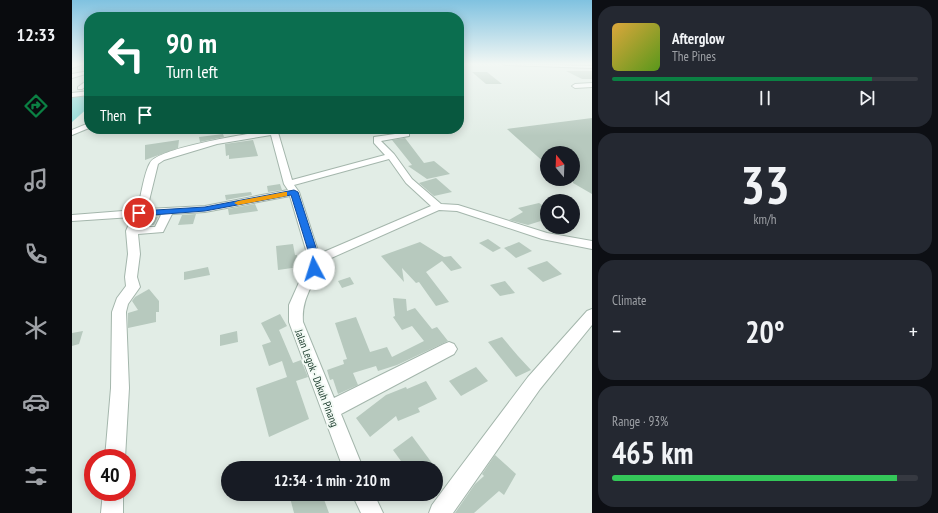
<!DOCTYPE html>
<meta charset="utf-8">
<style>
body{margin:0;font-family:"PT Sans Narrow",sans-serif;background:#242831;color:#f1f3f6;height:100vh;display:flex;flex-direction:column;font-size:15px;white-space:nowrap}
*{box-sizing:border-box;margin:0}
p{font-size:13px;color:#9ea1a6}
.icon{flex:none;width:22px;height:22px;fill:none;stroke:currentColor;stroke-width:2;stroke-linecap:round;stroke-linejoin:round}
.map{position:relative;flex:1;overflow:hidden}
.panel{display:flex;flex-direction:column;gap:6px;padding:6px;background:#0d0f14;width:346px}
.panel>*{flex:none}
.guide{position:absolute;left:12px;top:12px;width:380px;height:122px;border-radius:16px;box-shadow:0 2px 10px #0003;background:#0b6e4f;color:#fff;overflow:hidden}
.needle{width:26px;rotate:341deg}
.fabs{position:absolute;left:468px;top:146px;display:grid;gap:8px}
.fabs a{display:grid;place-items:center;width:40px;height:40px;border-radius:50%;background:#171b24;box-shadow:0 2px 10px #0003;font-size:20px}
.speed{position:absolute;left:12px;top:449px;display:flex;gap:8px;font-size:20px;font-weight:700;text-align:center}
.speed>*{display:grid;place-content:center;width:52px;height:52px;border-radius:50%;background:#171b24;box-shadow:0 2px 10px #0003;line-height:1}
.speed .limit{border:6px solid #d22;background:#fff;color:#111}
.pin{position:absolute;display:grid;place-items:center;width:34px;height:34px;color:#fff;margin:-17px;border:2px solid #fff;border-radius:50%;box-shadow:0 1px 4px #0007}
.me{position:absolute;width:44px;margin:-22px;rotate:355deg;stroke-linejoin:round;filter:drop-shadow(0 0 3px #0008)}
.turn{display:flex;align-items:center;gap:14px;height:84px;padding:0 16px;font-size:18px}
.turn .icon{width:52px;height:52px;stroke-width:2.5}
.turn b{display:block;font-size:28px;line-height:34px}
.then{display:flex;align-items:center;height:38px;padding:0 16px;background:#0003;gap:8px;font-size:15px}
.big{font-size:30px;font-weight:800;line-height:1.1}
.panel .tile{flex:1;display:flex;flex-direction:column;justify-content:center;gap:6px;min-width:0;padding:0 14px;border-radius:16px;background:#242831}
.panel .dial{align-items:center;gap:0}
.dial b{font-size:52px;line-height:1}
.song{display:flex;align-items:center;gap:12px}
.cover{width:48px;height:48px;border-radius:6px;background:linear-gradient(135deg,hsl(40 70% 55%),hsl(90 70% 35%))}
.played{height:4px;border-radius:2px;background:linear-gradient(90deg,#0b8043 85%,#363941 85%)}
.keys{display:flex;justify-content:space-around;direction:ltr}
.heat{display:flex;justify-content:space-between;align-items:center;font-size:22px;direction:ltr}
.charge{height:6px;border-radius:3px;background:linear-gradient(90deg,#34c759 93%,#363941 0)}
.trip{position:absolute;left:149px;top:461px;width:222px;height:40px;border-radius:20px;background:#171b24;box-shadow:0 2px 10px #0003;font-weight:800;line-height:40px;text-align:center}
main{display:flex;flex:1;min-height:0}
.menu{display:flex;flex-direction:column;width:72px;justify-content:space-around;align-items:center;background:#090b0e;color:#9ea1a6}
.menu .icon{width:28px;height:28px}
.menu .current{color:#0b8043}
.menu b{font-size:18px;color:#f1f3f6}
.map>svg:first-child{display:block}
.water{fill:#85d7d3}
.building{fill:#b7c9be}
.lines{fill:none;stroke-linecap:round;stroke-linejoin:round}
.minor-casing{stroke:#a4b6ac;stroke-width:2}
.minor{fill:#fff;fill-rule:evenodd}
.route{fill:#1a73e8;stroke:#114b97}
.slow{fill:#f59e0b}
.labels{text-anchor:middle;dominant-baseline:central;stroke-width:4;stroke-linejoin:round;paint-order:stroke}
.street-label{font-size:11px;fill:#204031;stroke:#f3faf5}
</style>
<main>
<nav class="menu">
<b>12:33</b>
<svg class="icon current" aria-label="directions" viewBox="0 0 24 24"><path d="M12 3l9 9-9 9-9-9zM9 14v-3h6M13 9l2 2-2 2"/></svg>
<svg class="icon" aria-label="music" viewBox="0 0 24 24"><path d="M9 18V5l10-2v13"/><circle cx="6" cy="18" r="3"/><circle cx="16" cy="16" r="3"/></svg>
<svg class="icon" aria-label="phone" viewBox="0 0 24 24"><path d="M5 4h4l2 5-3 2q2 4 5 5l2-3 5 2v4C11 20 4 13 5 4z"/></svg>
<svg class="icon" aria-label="climate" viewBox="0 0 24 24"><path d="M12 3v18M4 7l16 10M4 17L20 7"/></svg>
<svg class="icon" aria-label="car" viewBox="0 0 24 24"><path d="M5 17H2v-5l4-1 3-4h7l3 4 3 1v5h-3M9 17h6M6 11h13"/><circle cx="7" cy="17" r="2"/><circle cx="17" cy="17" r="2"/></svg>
<svg class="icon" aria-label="filters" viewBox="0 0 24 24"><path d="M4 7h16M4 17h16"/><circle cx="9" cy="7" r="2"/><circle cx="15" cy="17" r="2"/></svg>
</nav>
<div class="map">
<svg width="520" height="513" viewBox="0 0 520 513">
<rect width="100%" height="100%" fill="#e2ede6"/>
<path class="water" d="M17,96V107L0,122V97Z"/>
<g class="building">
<path d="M494,71H520V79H510Z"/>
<path d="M400,72H415L430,84H414Z"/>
<path d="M520,118V194L501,183V153H475V165L435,129Z"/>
<path d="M151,134L152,137L128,142L127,137Z"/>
<path d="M333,138L352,163L362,161L378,174L355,179L336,166L340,165L320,140Z"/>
<path d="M107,140L106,148L73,160V145Z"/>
<path d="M181,140L186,156L157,159V155L154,156L153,144Z"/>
<path d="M364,178L380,192L362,196L347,183Z"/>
<path d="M208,184L210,190L196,192L195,186Z"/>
<path d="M179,192L180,195L154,200L153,195Z"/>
<path d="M467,203L475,208V219L456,225L437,220L451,212L446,208Z"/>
<path d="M183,204L186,211L157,215L156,209Z"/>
<path d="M124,214L121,224L106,225L110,215Z"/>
<path d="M72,217H86L82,225L69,226Z"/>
<path d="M416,239L429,248L421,252L407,243Z"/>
<path d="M348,242L372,257L379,256L390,268L379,271L370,261L354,272L377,302L364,306L347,282L344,283L330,268L332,282L309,256Z"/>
<path d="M447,242L460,251L444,258L432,248Z"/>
<path d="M221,244L223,255H225L227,267L206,270L204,246Z"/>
<path d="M475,261L490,274L471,282L455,268Z"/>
<path d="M136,267L138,275L112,280V272Z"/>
<path d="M278,277L282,284L270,288L266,281Z"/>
<path d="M433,281L443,293L428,296L418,285Z"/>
<path d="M77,289L87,301V312H84V322L56,328V313L66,310L60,301L63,297Z"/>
<path d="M321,298L334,299L335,311L343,308L360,329L365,327L376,341L325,365L306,371L304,366L281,373L286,385L266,394L261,379L258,380L255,370L272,364L271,360L275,359L263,323L284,317L298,352L315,347L320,357L352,341L340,326L330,330L321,317L323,316Z"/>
<path d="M208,314L215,326L207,330L221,363L229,360L236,377L224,381L237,419L197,437L184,388L215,377L210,361L197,366L190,345L199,342L189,323Z"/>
<path d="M11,331L7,344L0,346V333Z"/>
<path d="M165,331L166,342L148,346V335Z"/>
<path d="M430,337L446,356L459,370L444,377L416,342Z"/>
<path d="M404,367L416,381L389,396L377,381Z"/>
<path d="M354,381L365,399L346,408L348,412L326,421L324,416L298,437L284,418L314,395L334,387L335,389Z"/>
<path d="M340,436L360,463L354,468H334L321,450Z"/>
<path d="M423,455L444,474L432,495L427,491L402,513H383L403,484L412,476L410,474Z"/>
<path d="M217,494H250L257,513H222Z"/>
</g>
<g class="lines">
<g class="minor-casing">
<g id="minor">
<path d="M5,64H12L0,68V65Z"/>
<path d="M432,64L520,66V68L434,65Z"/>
<path d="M17,71V73L0,78V74Z"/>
<path d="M17,79V84L10,89H6V87Z"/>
<path d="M520,83V87L503,88L500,86L503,84Z"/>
<path d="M17,91V95L0,97V93Z"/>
<path d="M17,123V128L0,135V130Z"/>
<path d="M197,129H205L220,180L313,155L302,143V137L337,132V136L309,141L322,154L340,179L369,204L386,205L475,233L520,241V249L470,239L385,211L367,210L248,263C243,285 229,297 231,322L262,398L372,344L377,342L382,344L385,349L382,354L269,414L291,468H271L217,322V305L237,260L218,196L133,212L100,214L91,232L66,234L68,254L65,277L68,287L56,304L54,312L57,388L53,458H33L39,388L40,312L45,298L54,286L53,277L56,254L54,231L60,217L0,221V215L64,210L66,207C69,196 72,173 78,163C85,148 179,133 198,131ZM199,135L212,184L216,190L133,206L75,209L86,164L92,160L145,144ZM317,159L334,183L359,206L247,254L227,192L222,185ZM89,215L83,227H67L71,216Z"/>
<path d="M520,309V325L468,389L381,513H357L360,505L386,470L456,377L515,311Z"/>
<path d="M31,492H51V513H29Z"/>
<path d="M280,494H302L311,513H289Z"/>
</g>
</g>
<use href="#minor" class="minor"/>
</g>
<linearGradient id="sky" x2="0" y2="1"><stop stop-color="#80c2e0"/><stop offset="0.47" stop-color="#f2f7f4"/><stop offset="1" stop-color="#f2f7f4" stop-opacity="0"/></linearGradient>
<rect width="520" height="136" fill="url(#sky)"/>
<path class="route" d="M222,190L226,192L248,260L246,269L242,273L237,269L239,260L219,195L133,211L67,216L63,213L67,211L133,207Z"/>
<path class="slow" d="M213,192H215V196L166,205L162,203L166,201Z"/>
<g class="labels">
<g class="street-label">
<text transform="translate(245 378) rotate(69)">Jalan Legok - Dukuh Pinang</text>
</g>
</g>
</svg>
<div class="fabs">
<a><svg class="needle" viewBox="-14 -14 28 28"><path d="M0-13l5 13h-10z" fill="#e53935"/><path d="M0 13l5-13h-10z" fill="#9ea1a6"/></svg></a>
<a><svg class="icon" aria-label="search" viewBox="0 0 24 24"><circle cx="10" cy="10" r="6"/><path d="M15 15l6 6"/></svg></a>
</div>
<div class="speed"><div class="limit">40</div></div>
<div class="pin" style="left:67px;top:213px;background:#d93025"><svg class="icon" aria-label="arrive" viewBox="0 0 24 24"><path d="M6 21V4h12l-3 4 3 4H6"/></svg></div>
<svg class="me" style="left:242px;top:269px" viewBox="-20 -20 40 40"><circle r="19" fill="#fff"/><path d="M0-13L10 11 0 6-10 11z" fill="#1a73e8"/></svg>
<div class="trip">12:34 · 1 min · 210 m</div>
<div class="guide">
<div class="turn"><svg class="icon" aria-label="left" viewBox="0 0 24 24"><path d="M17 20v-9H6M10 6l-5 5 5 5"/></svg><div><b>90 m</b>Turn left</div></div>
<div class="then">Then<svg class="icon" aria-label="arrive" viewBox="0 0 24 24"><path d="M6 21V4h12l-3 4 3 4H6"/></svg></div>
</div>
</div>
<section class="panel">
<div class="tile">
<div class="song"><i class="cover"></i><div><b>Afterglow</b><p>The Pines</p></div></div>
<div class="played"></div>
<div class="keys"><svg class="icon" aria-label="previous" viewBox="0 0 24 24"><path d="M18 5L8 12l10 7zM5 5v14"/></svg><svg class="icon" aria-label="pause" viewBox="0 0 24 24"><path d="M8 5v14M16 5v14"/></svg><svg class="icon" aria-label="next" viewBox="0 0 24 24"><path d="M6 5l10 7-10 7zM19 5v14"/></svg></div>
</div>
<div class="tile dial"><b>33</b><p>km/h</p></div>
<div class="tile"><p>Climate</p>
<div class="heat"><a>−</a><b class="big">20°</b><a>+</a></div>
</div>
<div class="tile"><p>Range · 93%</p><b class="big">465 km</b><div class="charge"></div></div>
</section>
</main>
